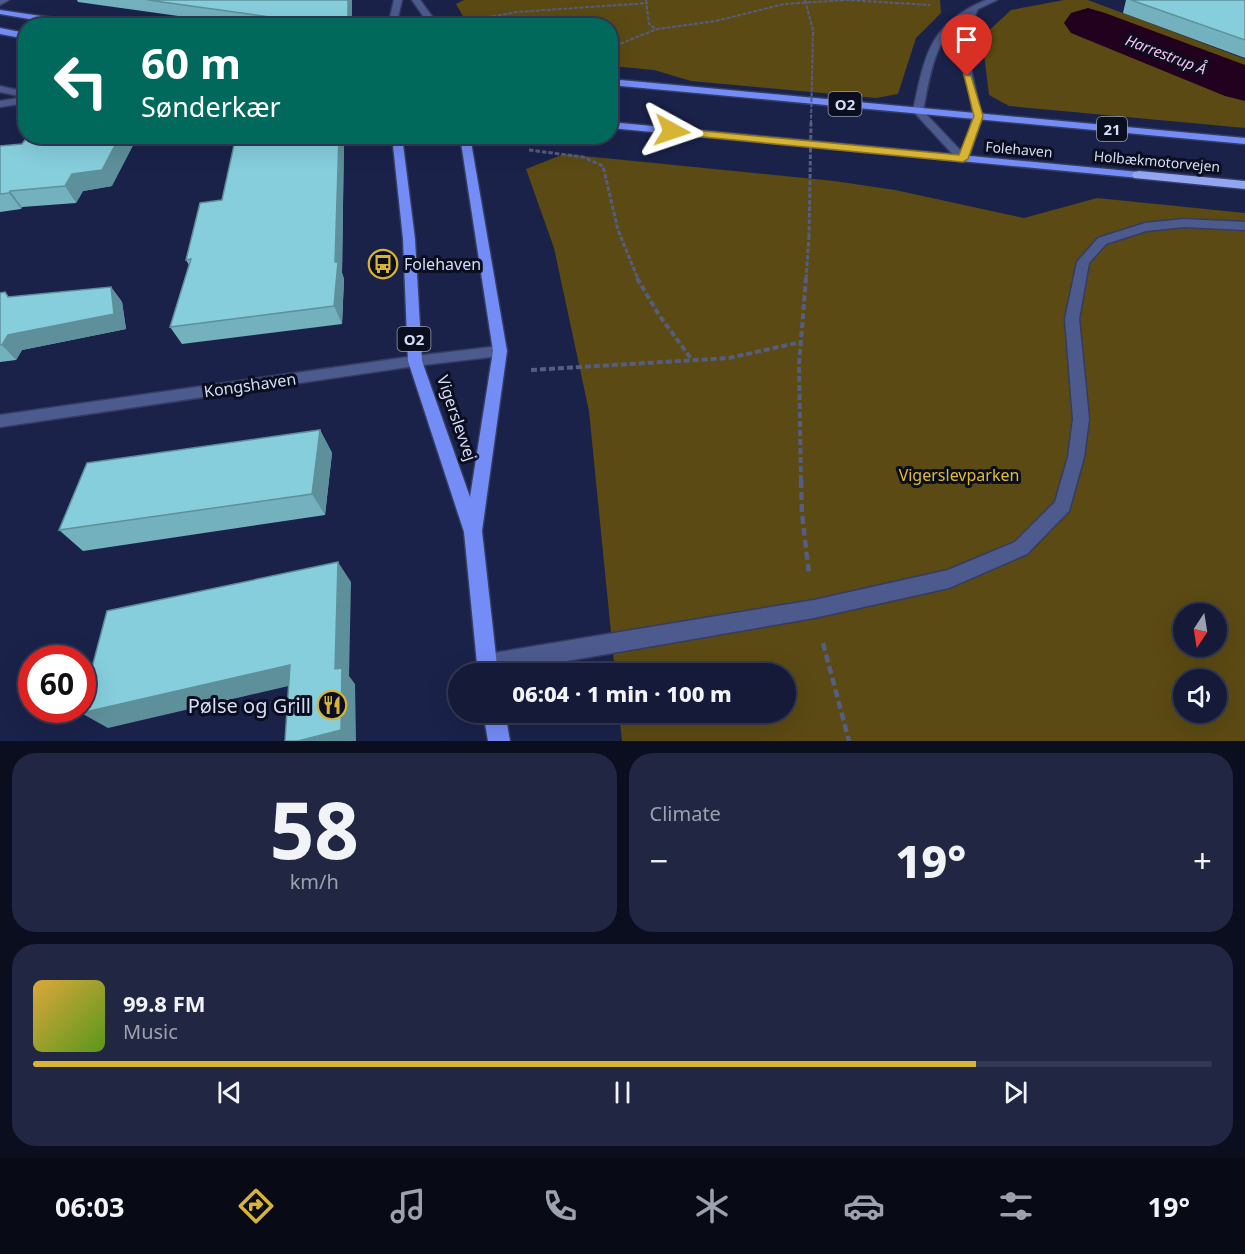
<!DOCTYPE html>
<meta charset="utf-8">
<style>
body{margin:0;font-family:"Noto Sans",sans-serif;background:#212743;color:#f1f3f6;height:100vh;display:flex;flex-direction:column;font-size:22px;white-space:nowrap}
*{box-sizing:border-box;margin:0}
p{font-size:20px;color:#9da1ae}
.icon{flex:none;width:33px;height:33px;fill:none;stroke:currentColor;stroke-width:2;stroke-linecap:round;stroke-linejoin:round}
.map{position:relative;height:741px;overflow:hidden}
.sheet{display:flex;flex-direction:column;gap:12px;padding:12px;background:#0b0e1f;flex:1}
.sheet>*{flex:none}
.hud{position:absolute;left:18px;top:18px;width:600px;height:126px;border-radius:24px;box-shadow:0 6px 24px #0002,0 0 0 2px #333853;background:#00695c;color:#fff;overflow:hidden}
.needle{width:39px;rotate:192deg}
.fabs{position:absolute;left:1173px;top:603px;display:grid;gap:12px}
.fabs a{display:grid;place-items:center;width:54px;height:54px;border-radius:50%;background:#141a38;box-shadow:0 6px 24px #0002,0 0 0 2px #333853;font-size:30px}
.speed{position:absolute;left:18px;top:645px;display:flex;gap:12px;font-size:30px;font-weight:700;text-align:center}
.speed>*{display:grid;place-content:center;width:78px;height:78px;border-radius:50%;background:#141a38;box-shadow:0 6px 24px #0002,0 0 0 2px #333853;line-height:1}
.speed .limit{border:9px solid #d22;background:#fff;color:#111}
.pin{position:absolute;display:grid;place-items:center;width:51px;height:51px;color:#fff;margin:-62px -26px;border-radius:50% 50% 50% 0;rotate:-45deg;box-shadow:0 0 6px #0007}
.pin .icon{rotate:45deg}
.me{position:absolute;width:66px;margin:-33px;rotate:95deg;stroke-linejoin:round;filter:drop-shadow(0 0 4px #0008)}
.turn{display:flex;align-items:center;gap:21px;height:126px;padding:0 24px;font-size:27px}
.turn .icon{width:78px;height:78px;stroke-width:2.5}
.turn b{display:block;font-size:42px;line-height:51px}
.big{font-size:45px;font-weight:800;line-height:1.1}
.sheet .widget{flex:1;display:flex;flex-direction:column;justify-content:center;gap:9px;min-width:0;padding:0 21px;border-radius:24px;background:#212743}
.sheet .dial{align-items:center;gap:0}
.dial b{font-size:78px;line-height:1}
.song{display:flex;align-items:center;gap:18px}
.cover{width:72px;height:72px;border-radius:9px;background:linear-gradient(135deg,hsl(40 70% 55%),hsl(90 70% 35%))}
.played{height:6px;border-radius:3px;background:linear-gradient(90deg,#d8b434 80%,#333853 80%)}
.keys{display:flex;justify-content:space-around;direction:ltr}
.heat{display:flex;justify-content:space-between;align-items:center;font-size:33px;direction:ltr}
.sheet .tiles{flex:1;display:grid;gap:12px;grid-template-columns:1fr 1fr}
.widget:last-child{grid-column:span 2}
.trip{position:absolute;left:448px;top:663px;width:348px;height:60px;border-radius:30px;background:#141a38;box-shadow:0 6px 24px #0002,0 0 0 2px #333853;font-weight:800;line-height:60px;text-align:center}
.dock{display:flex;height:96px;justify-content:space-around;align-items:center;background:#080a16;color:#9da1ae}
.dock .icon{width:42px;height:42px}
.dock .selected{color:#d8b434}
.dock b{font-size:27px;color:#f1f3f6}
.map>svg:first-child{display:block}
.green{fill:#5b4a13;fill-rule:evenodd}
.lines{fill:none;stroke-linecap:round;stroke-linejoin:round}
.river{fill:#21011e;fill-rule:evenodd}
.minor-casing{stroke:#343c62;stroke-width:3}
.major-casing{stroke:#343c62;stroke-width:3}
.highway-casing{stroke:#343c62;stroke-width:3}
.path-far3{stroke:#555d81;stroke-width:2;stroke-dasharray:4 1.5;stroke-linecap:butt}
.path-far2{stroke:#555d81;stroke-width:3;stroke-dasharray:4.5 2;stroke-linecap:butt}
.path-far1{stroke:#555d81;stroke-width:4;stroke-dasharray:6 3;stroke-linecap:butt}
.path{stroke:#555d81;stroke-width:4.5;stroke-dasharray:8 4;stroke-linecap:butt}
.minor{fill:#4d5a8d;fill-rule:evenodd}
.major{fill:#748cf5;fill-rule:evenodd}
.highway{fill:#92a6f1;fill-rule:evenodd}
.path-bridge-far1{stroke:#555d81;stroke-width:2;stroke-dasharray:4 1.5;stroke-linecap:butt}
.path-bridge{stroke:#555d81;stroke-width:3;stroke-dasharray:4.5 2;stroke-linecap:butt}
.wall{fill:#74b1be}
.shaded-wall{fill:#5e909b}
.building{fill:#87cedd;stroke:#5e909b;stroke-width:1.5}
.route{fill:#d8b434;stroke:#8c7522;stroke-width:1.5}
.labels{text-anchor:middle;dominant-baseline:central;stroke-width:6;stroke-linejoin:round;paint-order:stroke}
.far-street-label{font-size:14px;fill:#d5ddf7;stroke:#0a0e1f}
.far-water-label{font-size:15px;font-style:italic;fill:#fbc0f1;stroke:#0a0e1f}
.shield{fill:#0a0e1f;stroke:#989fb6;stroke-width:1.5}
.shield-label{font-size:15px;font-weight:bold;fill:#d5ddf7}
.poi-label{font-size:16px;fill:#d5ddf7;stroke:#0a0e1f;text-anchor:start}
.street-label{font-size:16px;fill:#d5ddf7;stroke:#0a0e1f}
.park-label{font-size:16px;fill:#e5bd2c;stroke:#0a0e1f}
.near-poi-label{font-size:20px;fill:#d5ddf7;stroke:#0a0e1f;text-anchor:end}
</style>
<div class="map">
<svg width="1245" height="741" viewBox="0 0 1245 741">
<rect width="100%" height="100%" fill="#1a224a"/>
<g class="green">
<path d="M464,0H940L941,13L916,38L898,94L876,98L691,81L654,70L611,66L610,26L468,25L456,4Z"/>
<path d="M1064,0H1088L1245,59V128L1009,106L989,95L982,37L1011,10Z"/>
<path d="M564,154L834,181L895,190L1024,218L1097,198L1245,213V741H622L619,713L786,712V674L615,673L589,411L554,248L526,169ZM1184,614H1216V646H1184ZM1184,680H1216V712H1184Z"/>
</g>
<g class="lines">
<path class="river" d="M1088,8L1105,13L1245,65V101L1225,96L1071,33L1064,23L1071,13Z"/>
<g class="minor-casing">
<g id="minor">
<path d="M0,0H9L0,5Z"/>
<path d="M394,0H402L396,26H388Z"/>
<path d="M412,0H420L439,26H430Z"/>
<path d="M986,0H997L978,9L971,25L967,51L982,119L968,159L963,162L959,161L913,111C925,55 929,24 986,0ZM966,16C945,61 976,80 972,120C971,131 966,141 961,151L923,111C930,76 934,37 966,16Z"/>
<path d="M0,86L26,92V103L0,107V101L24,97L0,92Z"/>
<path d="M1184,219L1245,222V230L1184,227L1146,231L1106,244L1089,263L1079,319L1089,419L1084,457L1069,511L1027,554L949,588L814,618L492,674L480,671L477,664L480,657L487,654L814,600L948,570L1015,542L1055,502L1068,457L1073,419L1065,319L1077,262L1098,238L1145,223Z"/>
<path d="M500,346L507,351L500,356L415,366L0,427V415L415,356Z"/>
</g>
</g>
<g class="major-casing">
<g id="major">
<path d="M0,10L89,23L93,26H70L0,14Z"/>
<path d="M0,28L26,33V39L0,34Z"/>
<path d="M610,79L1245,138V144L610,85Z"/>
<path d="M610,122L1139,172L1145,175L1139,178L610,128Z"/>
<path d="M392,136H402L415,239L422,361L470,497L493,351L460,136H470L507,351L482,531L498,674H478L464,532L408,361L403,239Z"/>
<path d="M483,712H505L510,741H488Z"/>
</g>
</g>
<g class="highway-casing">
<path id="highway" d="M1139,171L1245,181V189L1134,178L1132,175L1134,172Z"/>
</g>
<g class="path-far3">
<path d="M646,0L649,24L656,29"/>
<path d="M465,21L517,12L648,3"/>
<path d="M610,48L657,29L716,21L784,4L847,0L930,5"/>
</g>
<g class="path-far2">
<path d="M503,136L537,140"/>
<path d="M529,150L583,157L603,166L618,230L638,279"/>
<path d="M806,279L809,237"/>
</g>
<g class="path-far1">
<path d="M637,278L659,315L692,360"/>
<path d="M531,370L729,358L801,342"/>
<path d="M801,481L799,365L806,278"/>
</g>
<g class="path">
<path d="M801,480L802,513L809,574"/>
<path d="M823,643L849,741"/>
</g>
<use href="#minor" class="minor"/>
<use href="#major" class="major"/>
<use href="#highway" class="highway"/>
<path class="path-bridge-far1" d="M805,0L813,30L811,123"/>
<path class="path-bridge" d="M809,237L811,121"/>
</g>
<g class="wall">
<path d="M77,0H352V26H250L78,2Z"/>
<path d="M1126,0H1245V58L1123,13Z"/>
<path d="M236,136H344L342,273L344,279L342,324L182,344L170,327L189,265L186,260L222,200Z"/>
<path d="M0,146L112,186L83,191L76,203L22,207L21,209L0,212Z"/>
<path d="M111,287L122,302L126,329L22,350L16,360L0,362V293L5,292L9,297Z"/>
<path d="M320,430L332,453L325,515L83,551L59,530Z"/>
</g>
<g class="shaded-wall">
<rect x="348" y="0" width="4" height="26"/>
<path d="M120,136H138L112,186L83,191L76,203L65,186L72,174Z"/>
<path d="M339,136H344V137L342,273L344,279L342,324L334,306Z"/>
<path d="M10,191L22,207L21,209L9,193Z"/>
<path d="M111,287L122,302L126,329L22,350L16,360L2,345L8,335Z"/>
<path d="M320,430L332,453L325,515L312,494Z"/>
<path d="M338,562L351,582L349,676L355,684L356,741H298Z"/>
<path d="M290,665L306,682L108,728L81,713Z"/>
</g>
<g class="building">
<path d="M148,0H348V26H336Z"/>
<path d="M1131,0H1245V40Z"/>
<path d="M28,136H120L102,170L72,174L65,186L10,191L9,193L0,194V146L22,144Z"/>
<path d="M236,136H339L335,262H338L334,306L170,327L191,259L186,260L200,203L222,200Z"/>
<path d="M111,287L114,314L8,335L2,345H0V293L5,292L8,297Z"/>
<path d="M320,430L312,494L59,530L87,463Z"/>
<path d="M338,562L335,669L342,668L341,730L298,741H285L290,665L81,713V710H82V705L107,611Z"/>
</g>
<path class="route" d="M964,75L971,76L983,116L968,159L963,162L672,134L667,131L672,128L959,155L974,116Z"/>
<defs>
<g id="bus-ring" transform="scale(1.5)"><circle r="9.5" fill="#0a0e1f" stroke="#d8b434" stroke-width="1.5"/><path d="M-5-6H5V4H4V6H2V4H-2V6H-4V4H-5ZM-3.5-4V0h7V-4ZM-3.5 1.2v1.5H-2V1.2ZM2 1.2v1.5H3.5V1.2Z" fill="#d8b434"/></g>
<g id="restaurant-ring" transform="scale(1.5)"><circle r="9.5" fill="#0a0e1f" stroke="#d8b434" stroke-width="1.5"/><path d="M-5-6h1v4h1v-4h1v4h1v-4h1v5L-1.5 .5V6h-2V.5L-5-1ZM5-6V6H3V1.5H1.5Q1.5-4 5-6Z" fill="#d8b434"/></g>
</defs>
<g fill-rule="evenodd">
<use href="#bus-ring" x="383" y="264"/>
<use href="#restaurant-ring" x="332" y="705"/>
</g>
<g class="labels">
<g class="far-street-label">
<text transform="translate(1019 149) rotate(5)">Folehaven</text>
<text transform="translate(1157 161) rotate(5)">Holbækmotorvejen</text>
</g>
<g class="far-water-label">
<text transform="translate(1166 54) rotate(21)">Harrestrup Å</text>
</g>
<g class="shield">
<rect x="828.5" y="92" width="33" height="24" rx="4.5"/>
<rect x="1097" y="117" width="30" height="24" rx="4.5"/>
<rect x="397.5" y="327" width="33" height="24" rx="4.5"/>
</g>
<g class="shield-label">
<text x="845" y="104">O2</text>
<text x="1112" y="129">21</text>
<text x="414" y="339">O2</text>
</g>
<g class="poi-label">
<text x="404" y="264">Folehaven</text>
</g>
<g class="street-label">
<text transform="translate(250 385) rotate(-8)">Kongshaven</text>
<text transform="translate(457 418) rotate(71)">Vigerslevvej</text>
</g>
<g class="park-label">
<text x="959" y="475">Vigerslevparken</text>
</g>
<g class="near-poi-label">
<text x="311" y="705">Pølse og Grill</text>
</g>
</g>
</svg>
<div class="fabs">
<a><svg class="needle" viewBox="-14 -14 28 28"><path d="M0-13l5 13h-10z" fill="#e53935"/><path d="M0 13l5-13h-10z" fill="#9da1ae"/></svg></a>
<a><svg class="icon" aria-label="sound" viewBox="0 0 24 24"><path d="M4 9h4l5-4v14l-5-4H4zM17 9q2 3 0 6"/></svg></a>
</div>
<div class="speed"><div class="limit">60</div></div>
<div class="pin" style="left:967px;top:76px;background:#d93025"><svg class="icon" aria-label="arrive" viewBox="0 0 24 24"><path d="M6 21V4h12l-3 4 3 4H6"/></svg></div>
<svg class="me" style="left:672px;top:131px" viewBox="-20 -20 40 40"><path d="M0-17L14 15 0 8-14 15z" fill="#d8b434" stroke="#fff" stroke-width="4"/></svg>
<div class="trip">06:04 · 1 min · 100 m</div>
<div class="hud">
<div class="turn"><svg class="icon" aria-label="left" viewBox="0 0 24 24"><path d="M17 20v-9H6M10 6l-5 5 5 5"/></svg><div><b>60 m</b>Sønderkær</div></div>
</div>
</div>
<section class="sheet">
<div class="tiles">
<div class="widget dial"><b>58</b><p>km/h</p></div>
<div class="widget"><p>Climate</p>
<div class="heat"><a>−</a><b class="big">19°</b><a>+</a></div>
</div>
<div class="widget">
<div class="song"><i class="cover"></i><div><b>99.8 FM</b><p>Music</p></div></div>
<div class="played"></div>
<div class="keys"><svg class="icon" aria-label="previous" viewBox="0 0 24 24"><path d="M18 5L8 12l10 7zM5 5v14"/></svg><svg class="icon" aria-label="pause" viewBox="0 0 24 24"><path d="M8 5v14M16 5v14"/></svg><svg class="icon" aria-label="next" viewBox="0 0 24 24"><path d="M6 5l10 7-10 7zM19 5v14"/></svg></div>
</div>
</div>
</section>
<nav class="dock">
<b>06:03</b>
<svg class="icon selected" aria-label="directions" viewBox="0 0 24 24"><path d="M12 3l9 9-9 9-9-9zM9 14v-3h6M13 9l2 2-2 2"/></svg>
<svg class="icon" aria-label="music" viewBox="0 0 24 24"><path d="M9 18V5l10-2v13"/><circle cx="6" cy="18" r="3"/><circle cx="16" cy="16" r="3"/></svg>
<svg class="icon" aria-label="phone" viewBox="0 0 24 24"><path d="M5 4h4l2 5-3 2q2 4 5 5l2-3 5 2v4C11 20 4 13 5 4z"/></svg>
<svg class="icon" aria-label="climate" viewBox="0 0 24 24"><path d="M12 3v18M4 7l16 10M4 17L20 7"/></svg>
<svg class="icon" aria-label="car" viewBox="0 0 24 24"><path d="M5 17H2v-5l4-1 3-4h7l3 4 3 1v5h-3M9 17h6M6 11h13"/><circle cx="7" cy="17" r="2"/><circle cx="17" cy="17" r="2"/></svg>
<svg class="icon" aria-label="filters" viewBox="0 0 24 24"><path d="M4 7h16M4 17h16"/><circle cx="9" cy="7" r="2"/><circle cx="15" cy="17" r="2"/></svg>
<b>19°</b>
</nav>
